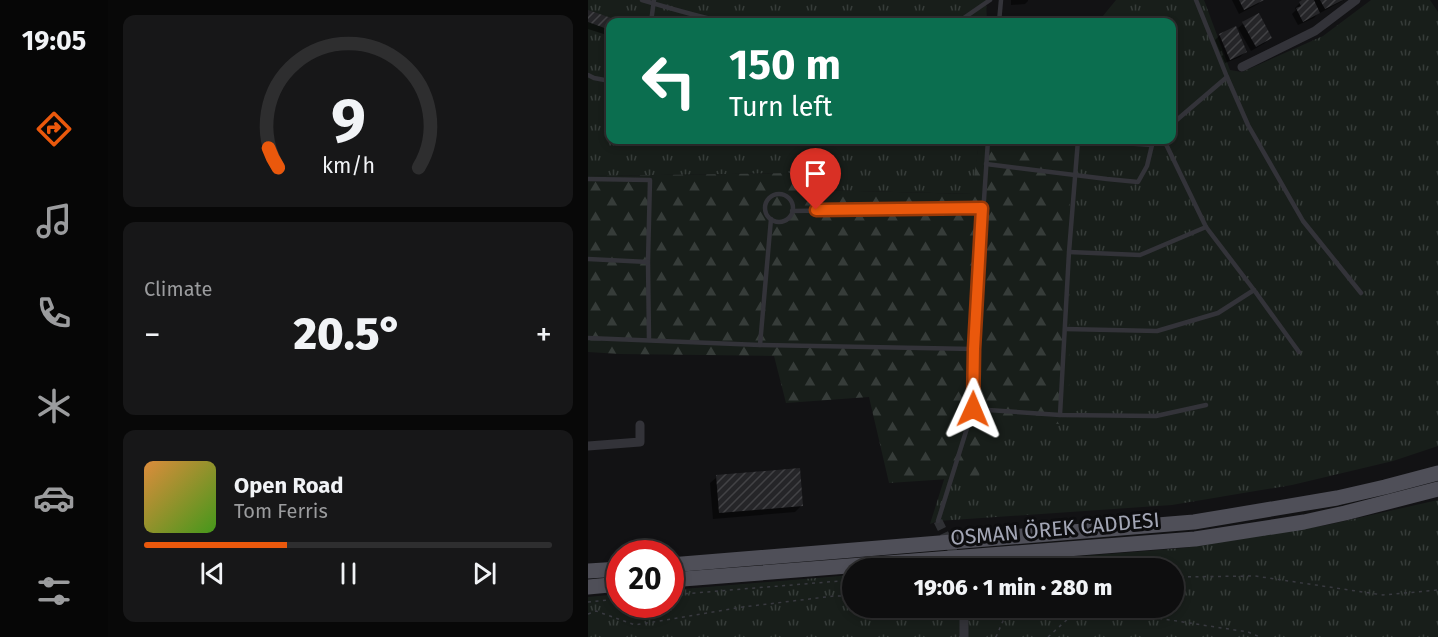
<!DOCTYPE html>
<meta charset="utf-8">
<style>
body{margin:0;font-family:"Fira Sans",sans-serif;background:#171718;color:#f1f3f6;height:100vh;display:flex;flex-direction:column;font-size:22px;white-space:nowrap}
*{box-sizing:border-box;margin:0}
p{font-size:20px;color:#9b9c9e}
.icon{flex:none;width:33px;height:33px;fill:none;stroke:currentColor;stroke-width:2;stroke-linecap:round;stroke-linejoin:round}
.map{position:relative;flex:1;overflow:hidden}
.drawer{display:flex;flex-direction:column;gap:15px;padding:15px;background:#080808;width:480px}
.drawer>*{flex:none}
.guide{position:absolute;left:18px;top:18px;width:570px;height:126px;border-radius:12px;box-shadow:0 3px 9px #0003,0 0 0 2px #2e2e2f;background:#0b6e4f;color:#fff;overflow:hidden}
.speed{position:absolute;left:18px;top:540px;display:flex;gap:12px;font-size:30px;font-weight:700;text-align:center}
.speed>*{display:grid;place-content:center;width:78px;height:78px;border-radius:50%;background:#0e0e0f;box-shadow:0 3px 9px #0003,0 0 0 2px #2e2e2f;line-height:1}
.speed .limit{border:9px solid #d22;background:#fff;color:#111}
.pin{position:absolute;display:grid;place-items:center;width:51px;height:51px;color:#fff;margin:-62px -26px;border-radius:50% 50% 50% 0;rotate:-45deg;box-shadow:0 0 6px #0007}
.pin .icon{rotate:45deg}
.me{position:absolute;width:66px;margin:-33px;rotate:1deg;stroke-linejoin:round;filter:drop-shadow(0 0 4px #0008)}
.turn{display:flex;align-items:center;gap:21px;height:126px;padding:0 24px;font-size:27px}
.turn .icon{width:78px;height:78px;stroke-width:2.5}
.turn b{display:block;font-size:42px;line-height:51px}
.big{font-size:45px;font-weight:800;line-height:1.1}
.drawer .widget{flex:1;display:flex;flex-direction:column;justify-content:center;gap:9px;min-width:0;padding:0 21px;border-radius:12px;background:#171718}
.drawer .dial{align-items:center;gap:0}
.dial svg{height:156px;overflow:visible;fill:none;stroke:#2e2e2f;stroke-width:7;stroke-linecap:round;text-anchor:middle}
.dial text{fill:#f1f3f6;stroke:none}
.song{display:flex;align-items:center;gap:18px}
.cover{width:72px;height:72px;border-radius:9px;background:linear-gradient(135deg,hsl(30 70% 55%),hsl(100 70% 35%))}
.played{height:6px;border-radius:3px;background:linear-gradient(90deg,#ea580c 35%,#2e2e2f 35%)}
.keys{display:flex;justify-content:space-around;direction:ltr}
.heat{display:flex;justify-content:space-between;align-items:center;font-size:33px;direction:ltr}
.trip{position:absolute;left:254px;top:558px;width:342px;height:60px;border-radius:30px;background:#0e0e0f;box-shadow:0 3px 9px #0003,0 0 0 2px #2e2e2f;font-weight:800;line-height:60px;text-align:center}
main{display:flex;flex:1;min-height:0}
.menu{display:flex;flex-direction:column;width:108px;justify-content:space-around;align-items:center;background:#060606;color:#9b9c9e}
.menu .icon{width:42px;height:42px}
.menu .selected{color:#ea580c}
.menu b{font-size:27px;color:#f1f3f6}
.map>svg:first-child{display:block}
.grass{fill:url(#grass-tufts)}
.forest{fill:url(#forest-firs)}
.shadow{fill:#0007}
.building{fill:url(#building-hatch)}
.lines{fill:none;stroke-linecap:round;stroke-linejoin:round}
.street-tunnel{stroke:#2f3034;stroke-width:9;stroke-dasharray:9 4.5;stroke-linecap:butt}
.path{stroke:#393a40;stroke-width:1.5;stroke-dasharray:3 4.5;stroke-linecap:butt}
.lane{stroke:#333339;stroke-width:4.5}
.street{stroke:#333339;stroke-width:9}
.primary{stroke:#4f4f58;stroke-width:15}
.route-casing{stroke:#983908;stroke-width:15}
.route{stroke:#ea580c;stroke-width:10}
.labels{text-anchor:middle;dominant-baseline:central;stroke-width:6;stroke-linejoin:round;paint-order:stroke}
.street-label{font-size:21px;fill:#a3a6b5;stroke:#0d0d0f}
</style>
<main>
<nav class="menu">
<b>19:05</b>
<svg class="icon selected" aria-label="directions" viewBox="0 0 24 24"><path d="M12 3l9 9-9 9-9-9zM9 14v-3h6M13 9l2 2-2 2"/></svg>
<svg class="icon" aria-label="music" viewBox="0 0 24 24"><path d="M9 18V5l10-2v13"/><circle cx="6" cy="18" r="3"/><circle cx="16" cy="16" r="3"/></svg>
<svg class="icon" aria-label="phone" viewBox="0 0 24 24"><path d="M5 4h4l2 5-3 2q2 4 5 5l2-3 5 2v4C11 20 4 13 5 4z"/></svg>
<svg class="icon" aria-label="climate" viewBox="0 0 24 24"><path d="M12 3v18M4 7l16 10M4 17L20 7"/></svg>
<svg class="icon" aria-label="car" viewBox="0 0 24 24"><path d="M5 17H2v-5l4-1 3-4h7l3 4 3 1v5h-3M9 17h6M6 11h13"/><circle cx="7" cy="17" r="2"/><circle cx="17" cy="17" r="2"/></svg>
<svg class="icon" aria-label="filters" viewBox="0 0 24 24"><path d="M4 7h16M4 17h16"/><circle cx="9" cy="7" r="2"/><circle cx="15" cy="17" r="2"/></svg>
</nav>
<section class="drawer">
<div class="widget dial"><svg viewBox="0 0 100 80">
<path d="M14 69A42 42 0 1 1 86 69"/>
<path d="M14 69A42 42 0 0 1 9 59" stroke="#ea580c"/>
<text x="50" y="56" font-size="32" font-weight="700">9</text>
<text x="50" y="72" font-size="11">km/h</text>
</svg></div>
<div class="widget"><p>Climate</p>
<div class="heat"><a>−</a><b class="big">20.5°</b><a>+</a></div>
</div>
<div class="widget">
<div class="song"><i class="cover"></i><div><b>Open Road</b><p>Tom Ferris</p></div></div>
<div class="played"></div>
<div class="keys"><svg class="icon" aria-label="previous" viewBox="0 0 24 24"><path d="M18 5L8 12l10 7zM5 5v14"/></svg><svg class="icon" aria-label="pause" viewBox="0 0 24 24"><path d="M8 5v14M16 5v14"/></svg><svg class="icon" aria-label="next" viewBox="0 0 24 24"><path d="M6 5l10 7-10 7zM19 5v14"/></svg></div>
</div>
</section>
<div class="map">
<svg width="850" height="637" viewBox="0 0 850 637">
<defs>
<pattern id="grass-tufts" width="24" height="20" patternUnits="userSpaceOnUse" patternTransform="scale(1.5)"><rect width="24" height="20" fill="#181e1a"/><path d="M3 7l-1-3M5 7V3M7 7l1-3M15 17l-1-3M17 17v-4M19 17l1-3" fill="none" stroke="#363c39"/></pattern>
<pattern id="forest-firs" width="22" height="20" patternUnits="userSpaceOnUse" patternTransform="scale(1.5)"><rect width="22" height="20" fill="#181e1a"/><path d="M5 1l3.5 6h-7zM16 11l3.5 6h-7z" fill="#363c39"/></pattern>
<pattern id="building-hatch" width="6" height="6" patternUnits="userSpaceOnUse" patternTransform="scale(1.5)"><rect width="6" height="6" fill="#252528"/><path d="M-1 1l2-2M0 6l6-6M5 7l2-2" fill="none" stroke="#424245"/></pattern>
</defs>
<rect width="100%" height="100%" fill="#121214"/>
<g class="grass">
<path d="M0,0H398L399,22H22V140H391L385,194L231,190L203,173L0,176Z"/>
<path d="M528,0H616L642,70L654,72L735,36L783,0H842L850,12V446L805,461L704,485L584,505L350,521L342,524L463,140H584V22H510Z"/>
<path d="M850,500V637H0V597L31,594L32,604H82L83,590L264,575V608H585V568H343L596,548L739,525Z"/>
</g>
<path class="forest" d="M391,140H482L481,425L401,418L391,477L301,483L281,397L198,403L186,356L32,354L0,352V176L203,173L231,190L384,194Z"/>
<g class="shadow">
<path d="M423,0H440V1L437,4L423,5Z"/>
<path d="M644,0H674L670,4L651,14Z"/>
<path d="M718,0H756L732,13L731,12L726,18L710,25L704,14L708,10L707,8L712,3Z"/>
<path d="M0,12L31,22H22V36L0,29Z"/>
<path d="M655,24L682,38L677,43L663,51L650,28Z"/>
<path d="M632,35L657,52L652,57L637,63L627,40Z"/>
<path d="M129,477L214,505L207,512L125,519L122,483Z"/>
</g>
<g class="building">
<path d="M651,0H676L656,10Z"/>
<path d="M714,0H726L732,13L715,22L708,8L713,6L711,2Z"/>
<path d="M732,0H755L737,9Z"/>
<path d="M0,10L35,22H22V30L0,22Z"/>
<path d="M671,13L684,38L668,47L654,22Z"/>
<path d="M648,26L659,52L642,60L631,34Z"/>
<path d="M212,468L215,506L131,513L128,475Z"/>
</g>
<g class="lines">
<path class="street-tunnel" d="M350,521L373,568"/>
<g class="path">
<path d="M62,554L72,553"/>
<path d="M585,577L667,576L795,595L850,590"/>
<path d="M82,595L264,580"/>
<path d="M0,602L32,599"/>
<path d="M0,614L8,611L47,625L155,607L246,596H264"/>
<path d="M408,637L418,614L430,608"/>
<path d="M460,637L483,616L530,612L660,632L672,637"/>
</g>
<g class="lane">
<path d="M54,0C81,8 108,16 136,22"/>
<path d="M608,0L639,77L660,125L715,221L773,293"/>
<path d="M63,22L66,0"/>
<path d="M370,22L402,0"/>
<path d="M411,22L413,0"/>
<path d="M0,75L6,78L22,81"/>
<path d="M584,124L639,77"/>
<path d="M576,140L618,227L666,290L711,352"/>
<path d="M398,164L519,179L550,182L559,166L564,145L568,140"/>
<path d="M0,179L62,180L60,262L61,340"/>
<circle cx="191" cy="208" r="14"/>
<path d="M204,211L395,208"/>
<path d="M481,252L552,255L618,227"/>
<path d="M0,259L60,262"/>
<path d="M477,329L569,331L630,313L666,290"/>
<path d="M0,338L172,345L386,349"/>
<path d="M172,345L183,219"/>
<path d="M385,409L386,349L400,140"/>
<path d="M472,415L481,252L490,140L564,145"/>
<path d="M350,521L385,409L472,415L568,416L618,405"/>
</g>
<g class="street">
<path d="M654,67L727,31L768,0"/>
<path d="M0,446L52,442V425"/>
<path d="M376,608V637"/>
</g>
<g class="primary">
<path d="M82,565L606,522L749,498L797,487L850,473"/>
<path d="M0,571L32,569"/>
<path d="M82,580L607,539L716,522L757,513L850,489"/>
<path d="M0,587L32,584"/>
</g>
</g>
<g class="lines">
<g class="route-casing">
<path id="route" d="M228,210L394,208L386,349L385,409"/>
</g>
<use href="#route" class="route"/>
</g>
<g class="labels">
<g class="street-label">
<text transform="translate(467 529) rotate(-5)">OSMAN ÖREK CADDESI</text>
</g>
</g>
</svg>
<div class="speed"><div class="limit">20</div></div>
<div class="pin" style="left:228px;top:210px;background:#d93025"><svg class="icon" aria-label="arrive" viewBox="0 0 24 24"><path d="M6 21V4h12l-3 4 3 4H6"/></svg></div>
<svg class="me" style="left:385px;top:409px" viewBox="-20 -20 40 40"><path d="M0-17L14 15 0 8-14 15z" fill="#ea580c" stroke="#fff" stroke-width="4"/></svg>
<div class="trip">19:06 · 1 min · 280 m</div>
<div class="guide">
<div class="turn"><svg class="icon" aria-label="left" viewBox="0 0 24 24"><path d="M17 20v-9H6M10 6l-5 5 5 5"/></svg><div><b>150 m</b>Turn left</div></div>
</div>
</div>
</main>
